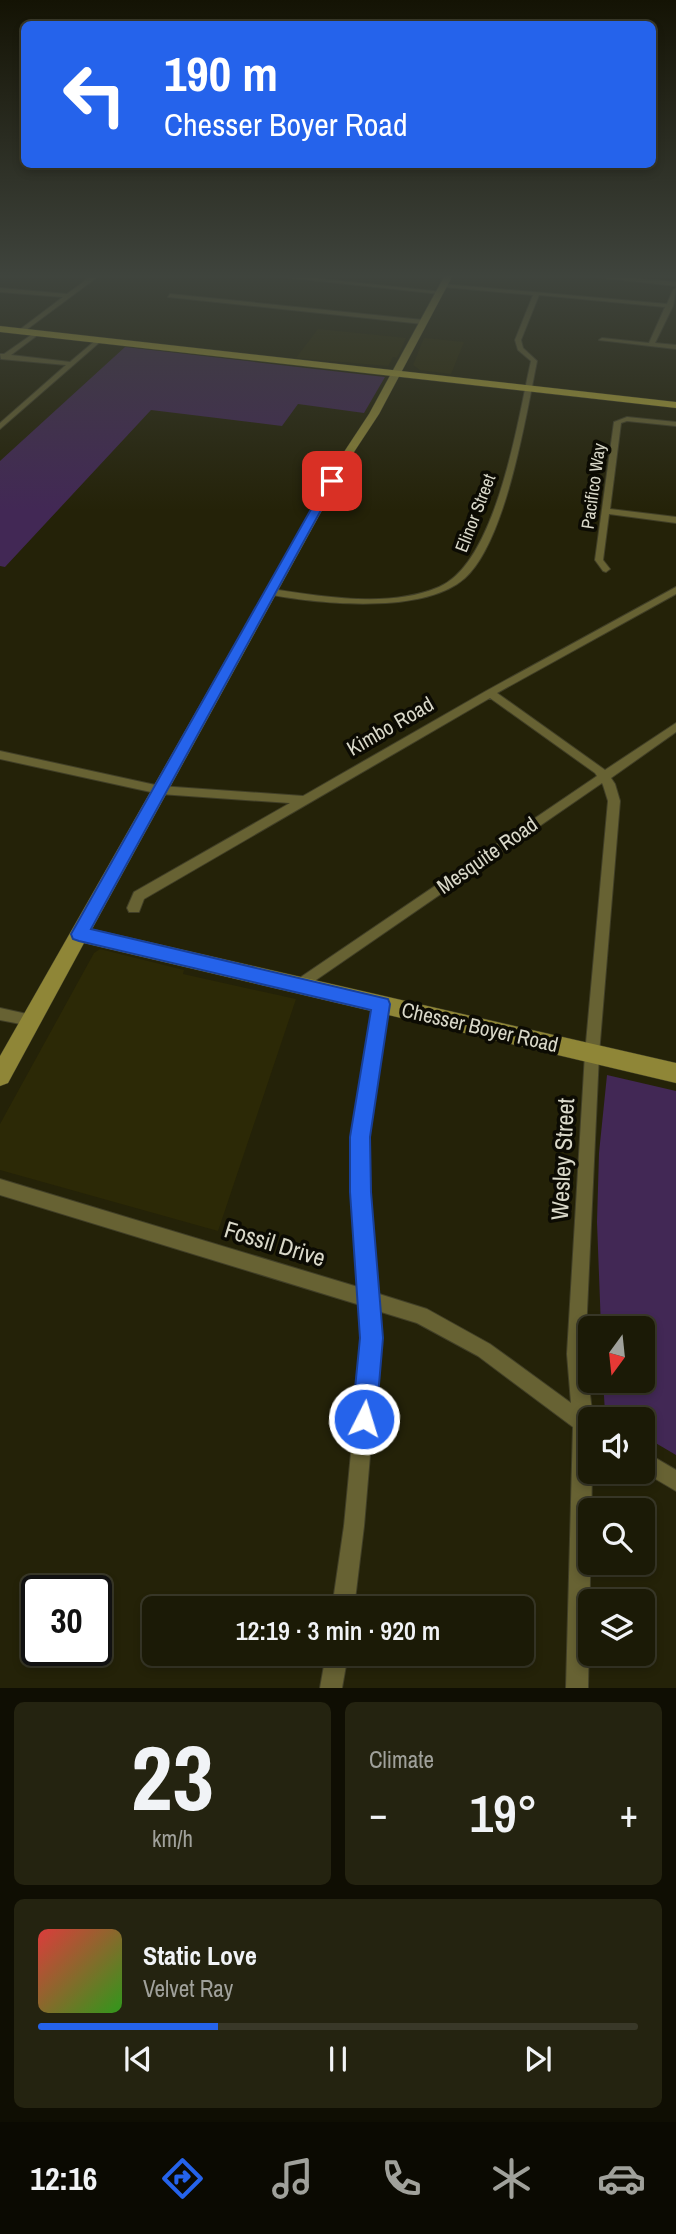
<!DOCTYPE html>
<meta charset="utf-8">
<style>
body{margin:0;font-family:"Archivo Narrow",sans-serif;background:#242310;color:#f1f3f6;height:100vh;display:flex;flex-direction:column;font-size:26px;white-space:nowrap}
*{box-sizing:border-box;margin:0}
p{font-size:23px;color:#a0a19b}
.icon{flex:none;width:38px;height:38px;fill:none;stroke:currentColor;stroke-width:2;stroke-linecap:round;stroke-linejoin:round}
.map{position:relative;height:1688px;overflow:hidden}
.drawer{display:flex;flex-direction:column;gap:14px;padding:14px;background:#0f0e03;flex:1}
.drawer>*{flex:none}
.guide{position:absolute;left:21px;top:21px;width:635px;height:147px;border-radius:10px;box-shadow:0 4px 10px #0003,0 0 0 2px #393828;background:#2563eb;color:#fff;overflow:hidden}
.needle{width:46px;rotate:195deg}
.tools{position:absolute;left:578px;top:1316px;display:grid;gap:14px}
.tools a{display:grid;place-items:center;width:77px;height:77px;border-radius:10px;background:#1b1a06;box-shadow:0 4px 10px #0003,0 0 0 2px #393828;font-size:35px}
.speed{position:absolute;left:21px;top:1575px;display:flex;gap:14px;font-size:35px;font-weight:700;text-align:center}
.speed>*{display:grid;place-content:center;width:91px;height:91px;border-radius:50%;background:#1b1a06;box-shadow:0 4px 10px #0003,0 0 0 2px #393828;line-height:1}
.speed .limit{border:4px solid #111;border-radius:10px;background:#fff;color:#111}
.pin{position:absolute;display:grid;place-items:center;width:60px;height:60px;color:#fff;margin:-30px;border-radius:14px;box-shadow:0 4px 10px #0006}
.me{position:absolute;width:77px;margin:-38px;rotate:5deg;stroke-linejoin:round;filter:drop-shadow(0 0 5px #0008)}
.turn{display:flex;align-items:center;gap:24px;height:147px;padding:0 28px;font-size:32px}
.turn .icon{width:91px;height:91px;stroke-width:2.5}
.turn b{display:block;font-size:49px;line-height:60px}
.big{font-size:52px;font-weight:600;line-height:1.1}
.drawer .widget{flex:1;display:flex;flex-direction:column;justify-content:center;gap:10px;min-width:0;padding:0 24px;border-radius:10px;background:#242310}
.drawer .dial{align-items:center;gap:0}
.dial b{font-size:91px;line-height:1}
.song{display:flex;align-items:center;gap:21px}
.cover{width:84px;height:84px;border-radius:10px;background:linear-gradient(135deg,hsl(0 70% 55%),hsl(110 70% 35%))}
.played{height:7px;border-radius:4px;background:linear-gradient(90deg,#2563eb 30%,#393828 30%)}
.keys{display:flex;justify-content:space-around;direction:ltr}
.heat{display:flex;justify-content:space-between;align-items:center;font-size:38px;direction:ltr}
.drawer .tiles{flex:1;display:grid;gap:14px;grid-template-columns:1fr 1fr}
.widget:last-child{grid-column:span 2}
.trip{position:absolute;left:142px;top:1596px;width:392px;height:70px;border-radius:10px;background:#1b1a06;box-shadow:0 4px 10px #0003,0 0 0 2px #393828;font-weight:600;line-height:70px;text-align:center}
.dock{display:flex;height:112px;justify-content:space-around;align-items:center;background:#0b0a02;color:#a0a19b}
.dock .icon{width:49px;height:49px}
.dock .current{color:#2563eb}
.dock b{font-size:32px;color:#f1f3f6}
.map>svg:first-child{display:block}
.built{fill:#2c2906}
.green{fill:#422855}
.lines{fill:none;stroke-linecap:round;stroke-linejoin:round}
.street-casing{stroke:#413f27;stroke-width:2}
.secondary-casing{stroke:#413f27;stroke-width:1}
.primary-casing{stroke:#413f27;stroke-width:1}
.street{fill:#676233;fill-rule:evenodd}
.secondary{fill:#8f8637;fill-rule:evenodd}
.primary{fill:#aea337;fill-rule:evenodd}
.route{fill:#2563eb;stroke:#184099;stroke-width:2}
.labels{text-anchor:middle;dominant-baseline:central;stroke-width:7;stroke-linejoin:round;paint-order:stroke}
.far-street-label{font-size:18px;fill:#d9d8c9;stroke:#0c0b03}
.street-label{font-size:21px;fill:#d9d8c9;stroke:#0c0b03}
.near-street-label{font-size:24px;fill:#d9d8c9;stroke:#0c0b03}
</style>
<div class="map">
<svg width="676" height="1688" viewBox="0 0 676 1688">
<rect width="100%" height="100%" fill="#242208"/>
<g class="built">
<path d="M318,329L406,338L397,358L393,357L388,366L296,358Z"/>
<path d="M424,338L464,342L451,374L420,370L413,365Z"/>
<path d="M100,949L184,970L183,974L296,999L218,1231L0,1170V1124L94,953Z"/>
</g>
<g class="green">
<path d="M125,347L385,377L364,413L298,404L282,426L151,410L5,567L0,566V461Z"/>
<path d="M607,1075L676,1091V1455L642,1435V1419H617L605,1412L603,1381H642V1328H601L597,1222L599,1153Z"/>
</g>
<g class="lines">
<g class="street-casing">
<g id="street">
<path d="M93,275H100L22,333H18V331L63,297L0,292V288L67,294Z"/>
<path d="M264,275H285L443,292L440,294Z"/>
<path d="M577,275H599L676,282V286Z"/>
<path d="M442,284L667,304L673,290L676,288L673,306L655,343L676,345V349L599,340L602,338L649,343L665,307L539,295L521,340L523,348L537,361C526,416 506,541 465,578C424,615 318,604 267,594L265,592L270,589C323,596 387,609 439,587C497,562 518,419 531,361L518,350L515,340L533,295L444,287Z"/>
<path d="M170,294L423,320L426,322L423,324L168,297Z"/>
<path d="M37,331L39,334L11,355L70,362L96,340L101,341L0,429V423L66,365L1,359L0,354H4Z"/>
<path d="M627,417L676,422V426L627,421L621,423L610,509L676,517V523L609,514L603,560L610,569L606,572L603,571L595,560L614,422Z"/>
<path d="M676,587V594L497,693L605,770L676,723V732L611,778L615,784L620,801L599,1054L585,1354L593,1419H590V1472H592L588,1688H566L573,1427L478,1356L417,1323L378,1311L380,1338L364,1526L354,1608H332L344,1526L362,1338L360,1305L0,1195V1179L358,1287L352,1192V1137L374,1004L376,1000L381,998L386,1000L388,1004L368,1137V1192L376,1293L427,1309L490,1344L571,1403L567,1354L585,1054L608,801L603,785L602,783L300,991L295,989L293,985L295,981L597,776L595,773L490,698L144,899L139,912H129L127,908L134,892L290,803L160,794L0,759V751L160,786L303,796L486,691Z"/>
<path d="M0,1008L36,1016L38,1020L36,1024L31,1026L0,1020Z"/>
<path d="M642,1450L676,1470V1491L642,1471Z"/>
<path d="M326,1654H348L342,1688H320Z"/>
</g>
</g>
<g class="secondary-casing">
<path id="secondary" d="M445,275H453L379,414L354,452L92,929L676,1063V1083L84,943L8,1083L0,1086V1056L344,452L369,414Z"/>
</g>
<g class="primary-casing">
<path id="primary" d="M0,326L676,402V408L0,332Z"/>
</g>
<use href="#street" class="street"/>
<use href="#secondary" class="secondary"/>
<use href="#primary" class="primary"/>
</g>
<linearGradient id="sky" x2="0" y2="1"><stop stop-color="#141304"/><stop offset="0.54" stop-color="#3f443d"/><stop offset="1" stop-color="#3f443d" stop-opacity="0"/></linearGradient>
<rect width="676" height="511" fill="url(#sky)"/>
<path class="route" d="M332,478L337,481L91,929L388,999L390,1004L370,1137L371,1192L383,1338L376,1419L373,1428L364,1431L355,1428L352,1419L360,1338L350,1192V1137L371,1010L79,941L73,939L71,934L327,481Z"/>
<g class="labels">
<g class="far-street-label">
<text transform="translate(593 486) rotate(-82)">Pacifico Way</text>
<text transform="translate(475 513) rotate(-69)">Elinor Street</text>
</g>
<g class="street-label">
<text transform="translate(390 726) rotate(-30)">Kimbo Road</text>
<text transform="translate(487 855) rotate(-35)">Mesquite Road</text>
<text transform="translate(480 1027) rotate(13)">Chesser Boyer Road</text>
</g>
<g class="near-street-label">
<text transform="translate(562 1159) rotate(-87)">Wesley Street</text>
<text transform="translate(275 1243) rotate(17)">Fossil Drive</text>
</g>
</g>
</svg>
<div class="tools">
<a><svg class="needle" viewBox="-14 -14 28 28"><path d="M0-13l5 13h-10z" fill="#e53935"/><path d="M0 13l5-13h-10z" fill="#a0a19b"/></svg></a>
<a><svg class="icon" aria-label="sound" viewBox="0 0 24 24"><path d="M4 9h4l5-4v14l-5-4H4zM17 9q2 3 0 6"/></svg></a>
<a><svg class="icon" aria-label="search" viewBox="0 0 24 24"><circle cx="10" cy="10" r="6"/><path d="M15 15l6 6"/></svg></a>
<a><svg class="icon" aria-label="layers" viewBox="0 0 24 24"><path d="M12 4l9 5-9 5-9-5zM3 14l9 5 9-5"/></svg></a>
</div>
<div class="speed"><div class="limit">30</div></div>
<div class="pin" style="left:332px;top:481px;background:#d93025"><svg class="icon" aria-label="arrive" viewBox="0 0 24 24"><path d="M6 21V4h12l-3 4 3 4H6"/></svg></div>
<svg class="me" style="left:364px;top:1419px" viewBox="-20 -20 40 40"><circle r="17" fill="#2563eb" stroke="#fff" stroke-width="3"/><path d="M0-11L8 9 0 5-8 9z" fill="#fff"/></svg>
<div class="trip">12:19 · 3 min · 920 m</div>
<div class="guide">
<div class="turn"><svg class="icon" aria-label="left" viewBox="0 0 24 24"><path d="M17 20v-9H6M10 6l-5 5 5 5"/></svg><div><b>190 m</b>Chesser Boyer Road</div></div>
</div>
</div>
<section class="drawer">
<div class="tiles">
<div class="widget dial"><b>23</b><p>km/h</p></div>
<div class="widget"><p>Climate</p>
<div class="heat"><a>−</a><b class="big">19°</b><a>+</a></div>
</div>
<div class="widget">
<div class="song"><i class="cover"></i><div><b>Static Love</b><p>Velvet Ray</p></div></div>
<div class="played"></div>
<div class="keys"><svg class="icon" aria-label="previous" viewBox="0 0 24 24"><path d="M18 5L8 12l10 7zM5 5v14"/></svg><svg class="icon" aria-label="pause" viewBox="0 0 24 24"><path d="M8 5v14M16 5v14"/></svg><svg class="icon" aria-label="next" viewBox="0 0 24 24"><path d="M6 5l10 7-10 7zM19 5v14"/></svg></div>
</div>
</div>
</section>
<nav class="dock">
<b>12:16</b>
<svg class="icon current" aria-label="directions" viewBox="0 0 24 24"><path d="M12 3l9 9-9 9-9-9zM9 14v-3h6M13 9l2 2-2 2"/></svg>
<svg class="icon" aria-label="music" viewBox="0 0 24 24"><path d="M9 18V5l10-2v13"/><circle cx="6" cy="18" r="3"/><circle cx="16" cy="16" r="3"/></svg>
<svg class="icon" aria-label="phone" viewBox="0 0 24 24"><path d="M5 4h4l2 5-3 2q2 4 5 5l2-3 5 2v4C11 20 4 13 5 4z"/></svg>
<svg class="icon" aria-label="climate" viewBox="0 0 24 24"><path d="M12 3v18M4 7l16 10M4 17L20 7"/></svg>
<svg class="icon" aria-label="car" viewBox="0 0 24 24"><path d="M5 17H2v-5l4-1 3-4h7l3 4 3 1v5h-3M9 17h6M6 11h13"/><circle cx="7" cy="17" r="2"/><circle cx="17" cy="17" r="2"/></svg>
</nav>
